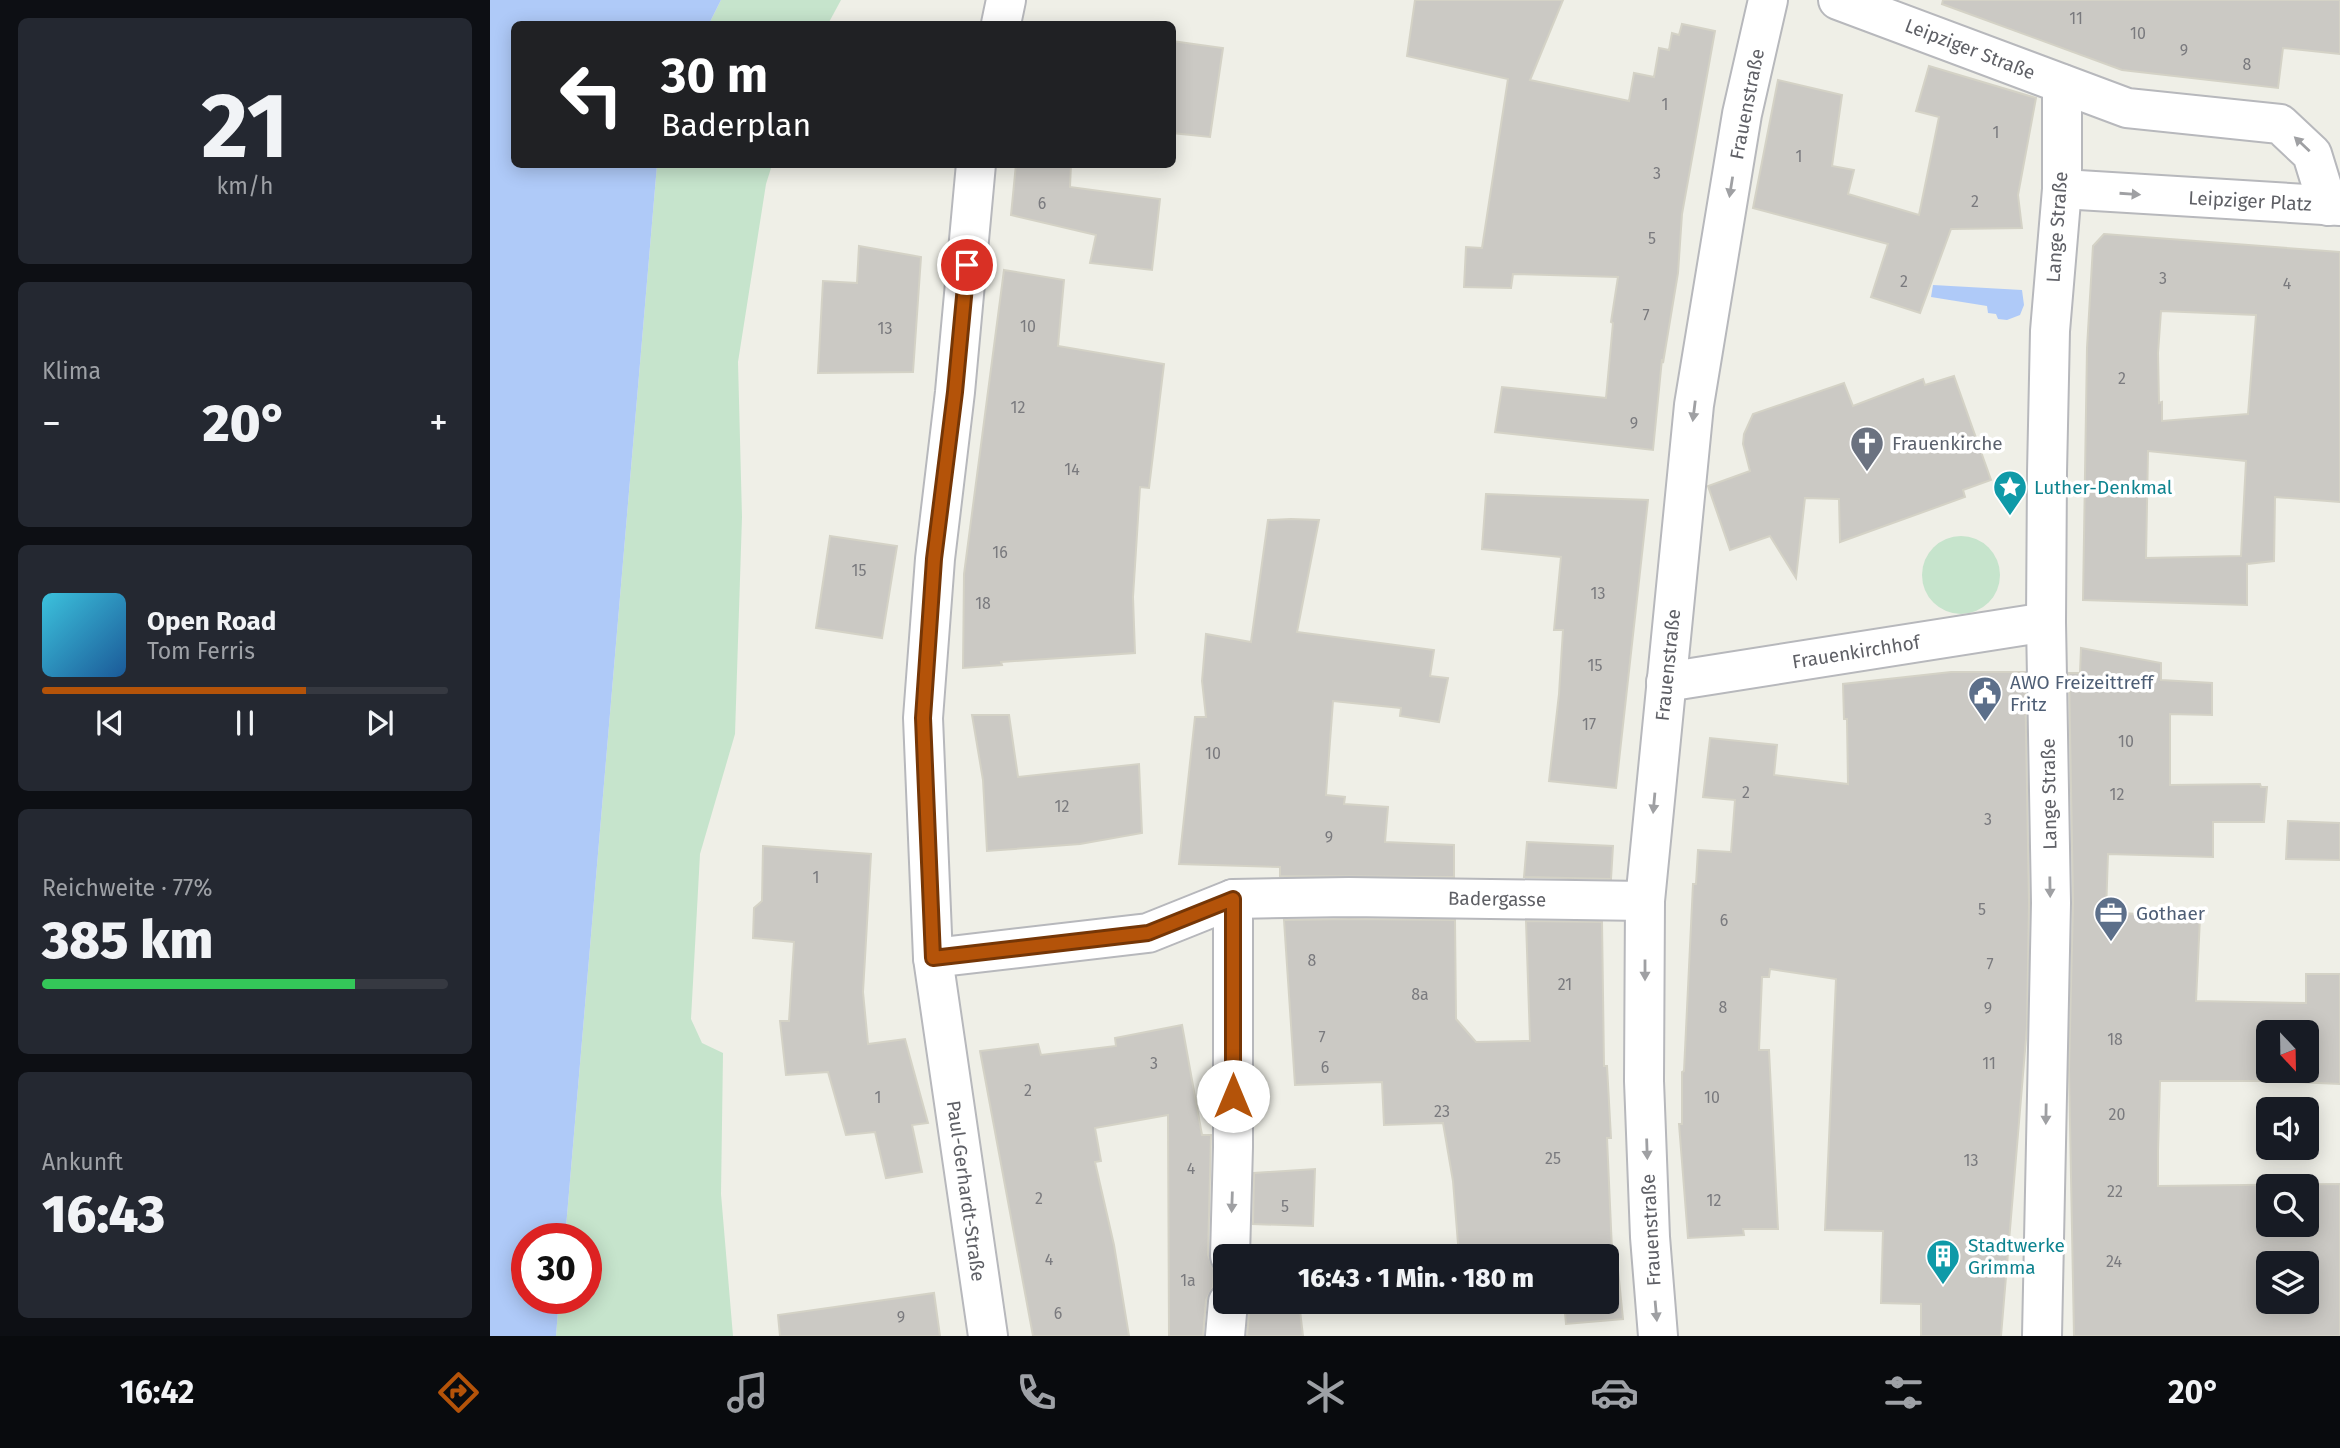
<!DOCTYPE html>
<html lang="de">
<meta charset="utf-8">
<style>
body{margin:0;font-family:"Fira Sans",sans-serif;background:#242831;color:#f1f3f6;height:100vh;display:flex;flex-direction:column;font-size:26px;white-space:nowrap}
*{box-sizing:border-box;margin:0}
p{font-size:23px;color:#9ea1a6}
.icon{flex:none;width:38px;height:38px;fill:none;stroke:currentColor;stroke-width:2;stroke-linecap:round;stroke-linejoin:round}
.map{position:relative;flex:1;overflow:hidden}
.panel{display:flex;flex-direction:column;gap:18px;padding:18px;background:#0d0f14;width:490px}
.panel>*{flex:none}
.hud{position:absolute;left:21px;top:21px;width:665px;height:147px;border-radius:10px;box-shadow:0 4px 18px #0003;background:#202124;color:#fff;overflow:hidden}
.needle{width:46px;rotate:158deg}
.tools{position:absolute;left:1766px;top:1020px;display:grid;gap:14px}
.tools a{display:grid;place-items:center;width:63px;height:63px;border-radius:10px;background:#171b24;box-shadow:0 4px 18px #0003;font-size:35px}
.speed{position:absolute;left:21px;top:1223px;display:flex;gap:14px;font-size:35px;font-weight:700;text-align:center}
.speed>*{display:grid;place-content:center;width:91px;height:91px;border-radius:50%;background:#171b24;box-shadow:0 4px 18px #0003;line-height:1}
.speed .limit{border:10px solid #d22;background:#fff;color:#111}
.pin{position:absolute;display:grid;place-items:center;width:60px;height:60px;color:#fff;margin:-30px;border:4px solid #fff;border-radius:50%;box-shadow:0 2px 7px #0007}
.me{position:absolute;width:77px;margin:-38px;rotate:0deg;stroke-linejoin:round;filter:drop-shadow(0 0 5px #0008)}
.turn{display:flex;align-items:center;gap:24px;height:147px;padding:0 35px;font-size:32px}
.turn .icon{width:91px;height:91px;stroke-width:2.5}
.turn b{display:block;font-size:49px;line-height:60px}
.big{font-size:52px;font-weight:800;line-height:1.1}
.panel .card{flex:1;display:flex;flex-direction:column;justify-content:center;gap:10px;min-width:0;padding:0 24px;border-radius:10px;background:#242831}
.panel .dial{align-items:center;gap:0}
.dial b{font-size:91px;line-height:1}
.song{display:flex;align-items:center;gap:21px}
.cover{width:84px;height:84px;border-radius:10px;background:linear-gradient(135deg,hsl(190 70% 55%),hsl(210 70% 35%))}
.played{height:7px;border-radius:4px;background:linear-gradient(90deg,#b45309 65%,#363941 65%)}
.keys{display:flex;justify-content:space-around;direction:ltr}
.heat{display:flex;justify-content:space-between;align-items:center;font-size:38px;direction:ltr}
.charge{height:10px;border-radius:5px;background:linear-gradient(90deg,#34c759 77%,#363941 0)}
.trip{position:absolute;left:723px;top:1244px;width:406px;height:70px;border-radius:10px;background:#171b24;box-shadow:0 4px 18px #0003;font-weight:800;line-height:70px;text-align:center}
.dock{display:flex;height:112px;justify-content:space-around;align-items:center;background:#090b0e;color:#9ea1a6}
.dock .icon{width:49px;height:49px}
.dock .current{color:#b45309}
.dock b{font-size:32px;color:#f1f3f6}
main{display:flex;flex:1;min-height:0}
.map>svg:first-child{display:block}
.green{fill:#c6e4cc}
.water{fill:#afcaf8}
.building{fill:#cbc9c4;stroke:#d4d2c6;stroke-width:2;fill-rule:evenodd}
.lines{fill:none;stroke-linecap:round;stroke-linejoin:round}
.street-casing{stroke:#b7b8bc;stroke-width:42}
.street{stroke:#fff;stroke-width:38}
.oneway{fill:#9fa0a3}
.route-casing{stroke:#753606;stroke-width:18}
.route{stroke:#b45309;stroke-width:12}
.labels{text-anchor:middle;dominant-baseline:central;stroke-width:7;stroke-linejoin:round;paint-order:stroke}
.number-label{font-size:16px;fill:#7a7a7e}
.street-label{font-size:19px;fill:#5f6066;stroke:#fff}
.worship-label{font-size:19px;fill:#5b616d;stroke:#fff;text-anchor:start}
.culture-label{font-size:19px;fill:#0d838f;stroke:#fff;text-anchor:start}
.service-label{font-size:19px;fill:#4e5e75;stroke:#fff;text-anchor:start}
</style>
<main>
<section class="panel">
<div class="card dial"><b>21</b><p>km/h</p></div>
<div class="card"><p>Klima</p>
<div class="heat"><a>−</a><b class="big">20°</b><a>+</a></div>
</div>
<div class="card">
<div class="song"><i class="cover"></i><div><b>Open Road</b><p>Tom Ferris</p></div></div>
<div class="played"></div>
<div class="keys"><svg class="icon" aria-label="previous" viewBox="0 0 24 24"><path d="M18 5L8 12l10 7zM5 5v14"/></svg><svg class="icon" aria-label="pause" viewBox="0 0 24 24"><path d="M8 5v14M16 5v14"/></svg><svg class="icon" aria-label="next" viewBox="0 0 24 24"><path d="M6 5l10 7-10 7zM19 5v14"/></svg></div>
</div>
<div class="card"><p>Reichweite · 77%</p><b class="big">385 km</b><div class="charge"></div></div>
<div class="card"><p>Ankunft</p><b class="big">16:43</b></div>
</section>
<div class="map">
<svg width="1850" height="1336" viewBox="0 0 1850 1336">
<rect width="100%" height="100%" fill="#efefe7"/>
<g class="green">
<path d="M231,0H351L338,24H219Z"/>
<path d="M167,165H282L276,184L248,362L252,517L245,734L210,854L201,1019L212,1043L233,1053L231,1194L243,1336H66L69,1299L96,1298V1239H75Z"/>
<circle cx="1471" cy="575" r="39"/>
</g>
<g class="water">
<path d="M0,0H231L219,24H24V164L167,165L75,1239H37V1298L69,1299L66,1336H0Z"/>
<path d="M1443,285L1532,290L1534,305L1530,315L1517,320L1508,319L1506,314L1498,313L1497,306L1441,297Z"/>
</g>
<g class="building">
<path d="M925,0H1073L1040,80L1139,101L1144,73L1164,77L1169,48L1179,50L1182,33L1189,35L1192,24L1225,31L1192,214L1188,273L1173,363L1172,359L1163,450L1005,432L1012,387L1116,398L1123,323L1121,322L1128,277L1023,274L1021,288L974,287L976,247L992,248L1018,79L917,56Z"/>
<path d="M1453,0H1850V54L1793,48L1788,88L1632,70L1452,4Z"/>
<path d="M682,41L733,48L720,137L682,133Z"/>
<path d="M1439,66L1546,98L1528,195L1532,228L1461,229L1430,313L1381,297L1398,244L1263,208L1288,80L1352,95L1342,166L1364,170L1358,194L1429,215L1449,117L1426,111Z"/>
<path d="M526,164H581L580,187L670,199L662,270L600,263L606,235L521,215Z"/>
<path d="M1614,234L1850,252V502L1785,497L1784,561L1757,564V605L1593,600L1597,348L1603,246ZM1671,311L1766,315L1758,414L1672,421V402L1669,403L1668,353ZM1658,451L1756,461L1751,556L1656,558Z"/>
<path d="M369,246L431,257L423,372L328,373L333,281L367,283Z"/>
<path d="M514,270L574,280L568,346L674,364L659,488L650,487L643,597L645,653L511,662L512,665L473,668L474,574Z"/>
<path d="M1464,376L1501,480L1473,490L1475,497L1350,542L1349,499L1315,498L1306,578L1280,536L1240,550L1218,486L1260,471L1253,444L1254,434L1263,414L1354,383L1363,406L1433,379L1435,385Z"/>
<path d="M996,494L1158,500L1126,788L1059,781L1069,694L1073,630H1064L1071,557L992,549Z"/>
<path d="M801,519L829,520L807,632L944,650L940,676L958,678L949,722L910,716L911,708L843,701L836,795L855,797L854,804L898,807L895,842L964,845V877L790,876V867L689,864L705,717H716L712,681L716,634L761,642L778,520Z"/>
<path d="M340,536L407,546L392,638L326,628Z"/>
<path d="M1591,648L1671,663V680L1722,683V715L1680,714V785L1770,784L1771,787H1777L1774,822H1723V857L1618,854L1616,912L1710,918L1706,1001L1816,1003V974H1850V1084L1782,1081H1670L1668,1151V1186L1850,1184V1336H1584L1579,1070L1583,903L1579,673H1590ZM1778,1032H1816V1071H1778ZM1778,1186H1816V1225H1778ZM1778,1264H1816V1302H1778Z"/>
<path d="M1461,672H1535L1539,903L1537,1027L1511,1336H1431V1304L1391,1303L1393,1231L1335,1230L1346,979L1280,969L1279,977H1272L1269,1050H1279L1288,1229H1253L1254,1235L1198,1238L1189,1124H1192V1072L1194,1071L1203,884H1206L1208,850L1241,852L1245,800L1213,797L1220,738L1287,745L1284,775L1358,784L1357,719H1354L1353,684Z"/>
<path d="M482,715H519L528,777L649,764L652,833L590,844L497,851L493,780Z"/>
<path d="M1798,821L1850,823V860L1796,859Z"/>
<path d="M1037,842L1123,846L1121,879L1034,877Z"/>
<path d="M273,846L381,854L373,992L378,1044L415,1039L438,1123L422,1125L432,1172L396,1178L385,1132L356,1135L338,1072L296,1075L290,1021H299L304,942L263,938L264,908L272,901Z"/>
<path d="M859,919L965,920L966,1019L986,1042L1040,1041L1036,921L1112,922L1114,1066H1117L1121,1138H1117L1122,1250H1126L1133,1319L1076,1324L1074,1302H1116V1256H969L963,1181L953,1123L894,1125L892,1082L805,1085L794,920Z"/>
<path d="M692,1025L712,1135H721L718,1255L724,1270L723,1287L716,1300L713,1336H679L678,1115L605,1128L611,1161L605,1162L624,1245L639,1336H543L490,1051L548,1044L551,1055L626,1046L625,1038Z"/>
<path d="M825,1169L823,1226L763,1224L764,1173Z"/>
<path d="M444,1293L450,1336H290L288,1315Z"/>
<path d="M760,1302H809L813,1336H757Z"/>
</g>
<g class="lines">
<g class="street-casing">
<g id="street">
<path d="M1348,0L1637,108L1790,124L1822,154L1838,206"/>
<path d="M511,24L516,0"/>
<path d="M486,164L465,392L445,559L433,718L443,958L498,1336"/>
<path d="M1572,189L1850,206"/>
<path d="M1176,682L1556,622"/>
<path d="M443,958L658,933L743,899L859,897L1155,901"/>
<path d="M740,1256L743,1147V899"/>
<path d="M735,1336L738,1302"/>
<path d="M1168,1336L1160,1237L1154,1081L1155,901L1204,405L1252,114L1278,0"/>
<path d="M1552,1336L1561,903L1556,622L1557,473L1560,331L1572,189V84"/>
</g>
</g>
<use href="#street" class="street"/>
</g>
<defs><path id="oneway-solid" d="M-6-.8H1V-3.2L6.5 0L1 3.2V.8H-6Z" transform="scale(1.75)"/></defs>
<g class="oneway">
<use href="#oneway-solid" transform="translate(1812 144) rotate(-137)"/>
<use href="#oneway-solid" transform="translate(1241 187) rotate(99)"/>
<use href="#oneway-solid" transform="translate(1640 194) rotate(4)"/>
<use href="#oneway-solid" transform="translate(1204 411) rotate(97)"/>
<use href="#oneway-solid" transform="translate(1164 803) rotate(95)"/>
<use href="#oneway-solid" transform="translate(1560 887) rotate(89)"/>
<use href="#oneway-solid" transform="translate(1155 970) rotate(90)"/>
<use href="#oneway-solid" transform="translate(1556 1114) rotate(91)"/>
<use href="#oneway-solid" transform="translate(1157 1149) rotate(88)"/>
<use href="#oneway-solid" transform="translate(742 1202) rotate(92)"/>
<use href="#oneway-solid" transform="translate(1166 1311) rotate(85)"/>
</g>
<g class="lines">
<g class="route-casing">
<path id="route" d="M477,265L465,392L444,559L433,718L443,958L658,933L743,899V1096"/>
</g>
<use href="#route" class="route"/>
</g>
<defs>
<g id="church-pin" transform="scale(1.75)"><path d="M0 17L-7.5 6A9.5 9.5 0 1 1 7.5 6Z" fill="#6b7280" stroke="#fff"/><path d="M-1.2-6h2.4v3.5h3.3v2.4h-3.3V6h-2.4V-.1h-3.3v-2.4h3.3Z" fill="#fff"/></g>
<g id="sight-pin" transform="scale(1.75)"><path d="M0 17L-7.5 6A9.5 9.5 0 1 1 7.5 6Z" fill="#0f9aa8" stroke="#fff"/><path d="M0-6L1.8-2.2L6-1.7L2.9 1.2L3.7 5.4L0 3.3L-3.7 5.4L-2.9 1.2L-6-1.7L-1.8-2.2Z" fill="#fff"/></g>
<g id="civic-pin" transform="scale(1.75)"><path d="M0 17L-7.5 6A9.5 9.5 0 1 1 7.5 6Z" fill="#5c6f8a" stroke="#fff"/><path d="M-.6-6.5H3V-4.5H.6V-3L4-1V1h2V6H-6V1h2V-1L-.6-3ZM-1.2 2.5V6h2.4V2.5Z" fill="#fff"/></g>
<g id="office-pin" transform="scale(1.75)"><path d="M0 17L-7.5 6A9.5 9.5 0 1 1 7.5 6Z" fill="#5c6f8a" stroke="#fff"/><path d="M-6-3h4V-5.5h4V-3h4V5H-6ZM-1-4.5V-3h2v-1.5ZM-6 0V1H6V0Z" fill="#fff"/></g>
<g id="building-pin" transform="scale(1.75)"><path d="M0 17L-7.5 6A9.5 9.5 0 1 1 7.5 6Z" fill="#0f9aa8" stroke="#fff"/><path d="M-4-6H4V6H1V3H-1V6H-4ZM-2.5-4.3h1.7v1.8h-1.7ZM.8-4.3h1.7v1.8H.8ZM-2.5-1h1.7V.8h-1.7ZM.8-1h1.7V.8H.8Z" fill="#fff"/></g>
</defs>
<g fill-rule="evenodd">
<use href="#church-pin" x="1377" y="443"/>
<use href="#sight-pin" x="1520" y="487"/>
<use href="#civic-pin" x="1495" y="693"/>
<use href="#office-pin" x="1621" y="913"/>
<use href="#building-pin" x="1453" y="1256"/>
</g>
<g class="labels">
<g class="number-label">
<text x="1586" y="18">11</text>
<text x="1648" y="33">10</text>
<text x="1694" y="50">9</text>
<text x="1757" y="64">8</text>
<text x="1175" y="104">1</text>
<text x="1506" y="132">1</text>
<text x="1309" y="156">1</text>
<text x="1167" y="173">3</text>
<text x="1485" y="201">2</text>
<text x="552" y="203">6</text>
<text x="1162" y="238">5</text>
<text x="1673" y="278">3</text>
<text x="1414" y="281">2</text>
<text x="1797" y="283">4</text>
<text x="1156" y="315">7</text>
<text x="538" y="326">10</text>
<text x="395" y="328">13</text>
<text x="1632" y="378">2</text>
<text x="528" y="407">12</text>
<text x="1144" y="423">9</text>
<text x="582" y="469">14</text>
<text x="510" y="552">16</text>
<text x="369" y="570">15</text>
<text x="1108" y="593">13</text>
<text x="493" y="603">18</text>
<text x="1105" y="665">15</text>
<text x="1099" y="724">17</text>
<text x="1636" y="741">10</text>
<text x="723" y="753">10</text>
<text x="1256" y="792">2</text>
<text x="1627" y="794">12</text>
<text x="572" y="806">12</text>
<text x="1498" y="819">3</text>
<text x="839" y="837">9</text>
<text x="326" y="877">1</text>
<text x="1492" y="909">5</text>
<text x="1234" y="920">6</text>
<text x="822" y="960">8</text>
<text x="1500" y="964">7</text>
<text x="1075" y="984">21</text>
<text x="930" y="994">8a</text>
<text x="1233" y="1007">8</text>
<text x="1498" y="1008">9</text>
<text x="832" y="1037">7</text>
<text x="1625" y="1039">18</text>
<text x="664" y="1063">3</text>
<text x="1499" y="1063">11</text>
<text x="835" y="1067">6</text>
<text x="538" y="1090">2</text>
<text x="388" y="1097">1</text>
<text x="1222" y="1097">10</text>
<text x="952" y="1111">23</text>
<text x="1627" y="1114">20</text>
<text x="1063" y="1158">25</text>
<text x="1481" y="1160">13</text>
<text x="701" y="1168">4</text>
<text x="1625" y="1191">22</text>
<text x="549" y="1198">2</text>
<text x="1224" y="1200">12</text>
<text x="795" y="1206">5</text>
<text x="559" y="1259">4</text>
<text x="1624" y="1261">24</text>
<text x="698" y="1280">1a</text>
<text x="568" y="1313">6</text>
<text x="411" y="1317">9</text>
</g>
<g class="street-label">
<text transform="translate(1480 49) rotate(21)">Leipziger Straße</text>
<text transform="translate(1257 104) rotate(-79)">Frauenstraße</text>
<text transform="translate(1760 201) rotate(3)">Leipziger Platz</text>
<text transform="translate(1567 227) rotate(-86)">Lange Straße</text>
<text transform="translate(1366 652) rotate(-9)">Frauenkirchhof</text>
<text transform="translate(1178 665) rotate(-84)">Frauenstraße</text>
<text transform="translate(1559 794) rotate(-91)">Lange Straße</text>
<text transform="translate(1007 899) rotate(1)">Badergasse</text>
<text transform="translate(476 1191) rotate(82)">Paul-Gerhardt-Straße</text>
<text transform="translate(1161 1230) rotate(-93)">Frauenstraße</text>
</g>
<g class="worship-label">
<text x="1402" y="443">Frauenkirche</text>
</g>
<g class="culture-label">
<text x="1544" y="487">Luther-Denkmal</text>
<text x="1478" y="1245">Stadtwerke<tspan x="1478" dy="22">Grimma</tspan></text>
</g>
<g class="service-label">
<text x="1520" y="682">AWO Freizeittreff<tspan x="1520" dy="22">Fritz</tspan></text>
<text x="1646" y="913">Gothaer</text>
</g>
</g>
</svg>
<div class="tools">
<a><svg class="needle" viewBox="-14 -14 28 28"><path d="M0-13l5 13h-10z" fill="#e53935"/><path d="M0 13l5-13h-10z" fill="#9ea1a6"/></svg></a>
<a><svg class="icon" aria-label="sound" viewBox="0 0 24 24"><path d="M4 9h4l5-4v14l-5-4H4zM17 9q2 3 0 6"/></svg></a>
<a><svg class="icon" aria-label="search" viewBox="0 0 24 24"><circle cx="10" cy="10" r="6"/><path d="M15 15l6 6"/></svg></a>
<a><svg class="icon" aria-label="layers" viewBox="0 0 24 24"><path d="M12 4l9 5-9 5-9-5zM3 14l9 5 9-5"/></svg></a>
</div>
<div class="speed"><div class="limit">30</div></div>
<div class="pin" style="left:477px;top:265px;background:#d93025"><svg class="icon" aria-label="arrive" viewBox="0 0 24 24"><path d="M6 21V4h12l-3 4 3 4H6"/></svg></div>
<svg class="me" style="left:743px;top:1096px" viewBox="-20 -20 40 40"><circle r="19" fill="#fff"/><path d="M0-13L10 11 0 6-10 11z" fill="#b45309"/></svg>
<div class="trip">16:43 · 1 Min. · 180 m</div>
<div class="hud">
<div class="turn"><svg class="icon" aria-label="left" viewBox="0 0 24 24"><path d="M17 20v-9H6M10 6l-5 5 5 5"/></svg><div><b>30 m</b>Baderplan</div></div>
</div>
</div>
</main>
<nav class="dock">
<b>16:42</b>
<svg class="icon current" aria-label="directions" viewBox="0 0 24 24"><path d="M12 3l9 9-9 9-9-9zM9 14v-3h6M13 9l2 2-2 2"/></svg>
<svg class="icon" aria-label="music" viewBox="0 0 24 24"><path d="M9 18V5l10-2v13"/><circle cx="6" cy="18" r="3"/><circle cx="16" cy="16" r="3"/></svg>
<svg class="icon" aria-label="phone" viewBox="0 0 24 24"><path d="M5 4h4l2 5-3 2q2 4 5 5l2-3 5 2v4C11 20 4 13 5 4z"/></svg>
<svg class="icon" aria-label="climate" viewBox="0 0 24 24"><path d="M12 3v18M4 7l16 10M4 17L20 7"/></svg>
<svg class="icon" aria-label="car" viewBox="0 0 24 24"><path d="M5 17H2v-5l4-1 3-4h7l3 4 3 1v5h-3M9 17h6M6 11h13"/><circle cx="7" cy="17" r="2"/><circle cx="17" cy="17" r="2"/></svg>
<svg class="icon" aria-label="filters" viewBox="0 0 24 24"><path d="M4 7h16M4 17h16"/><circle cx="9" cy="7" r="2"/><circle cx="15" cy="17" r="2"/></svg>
<b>20°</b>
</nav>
